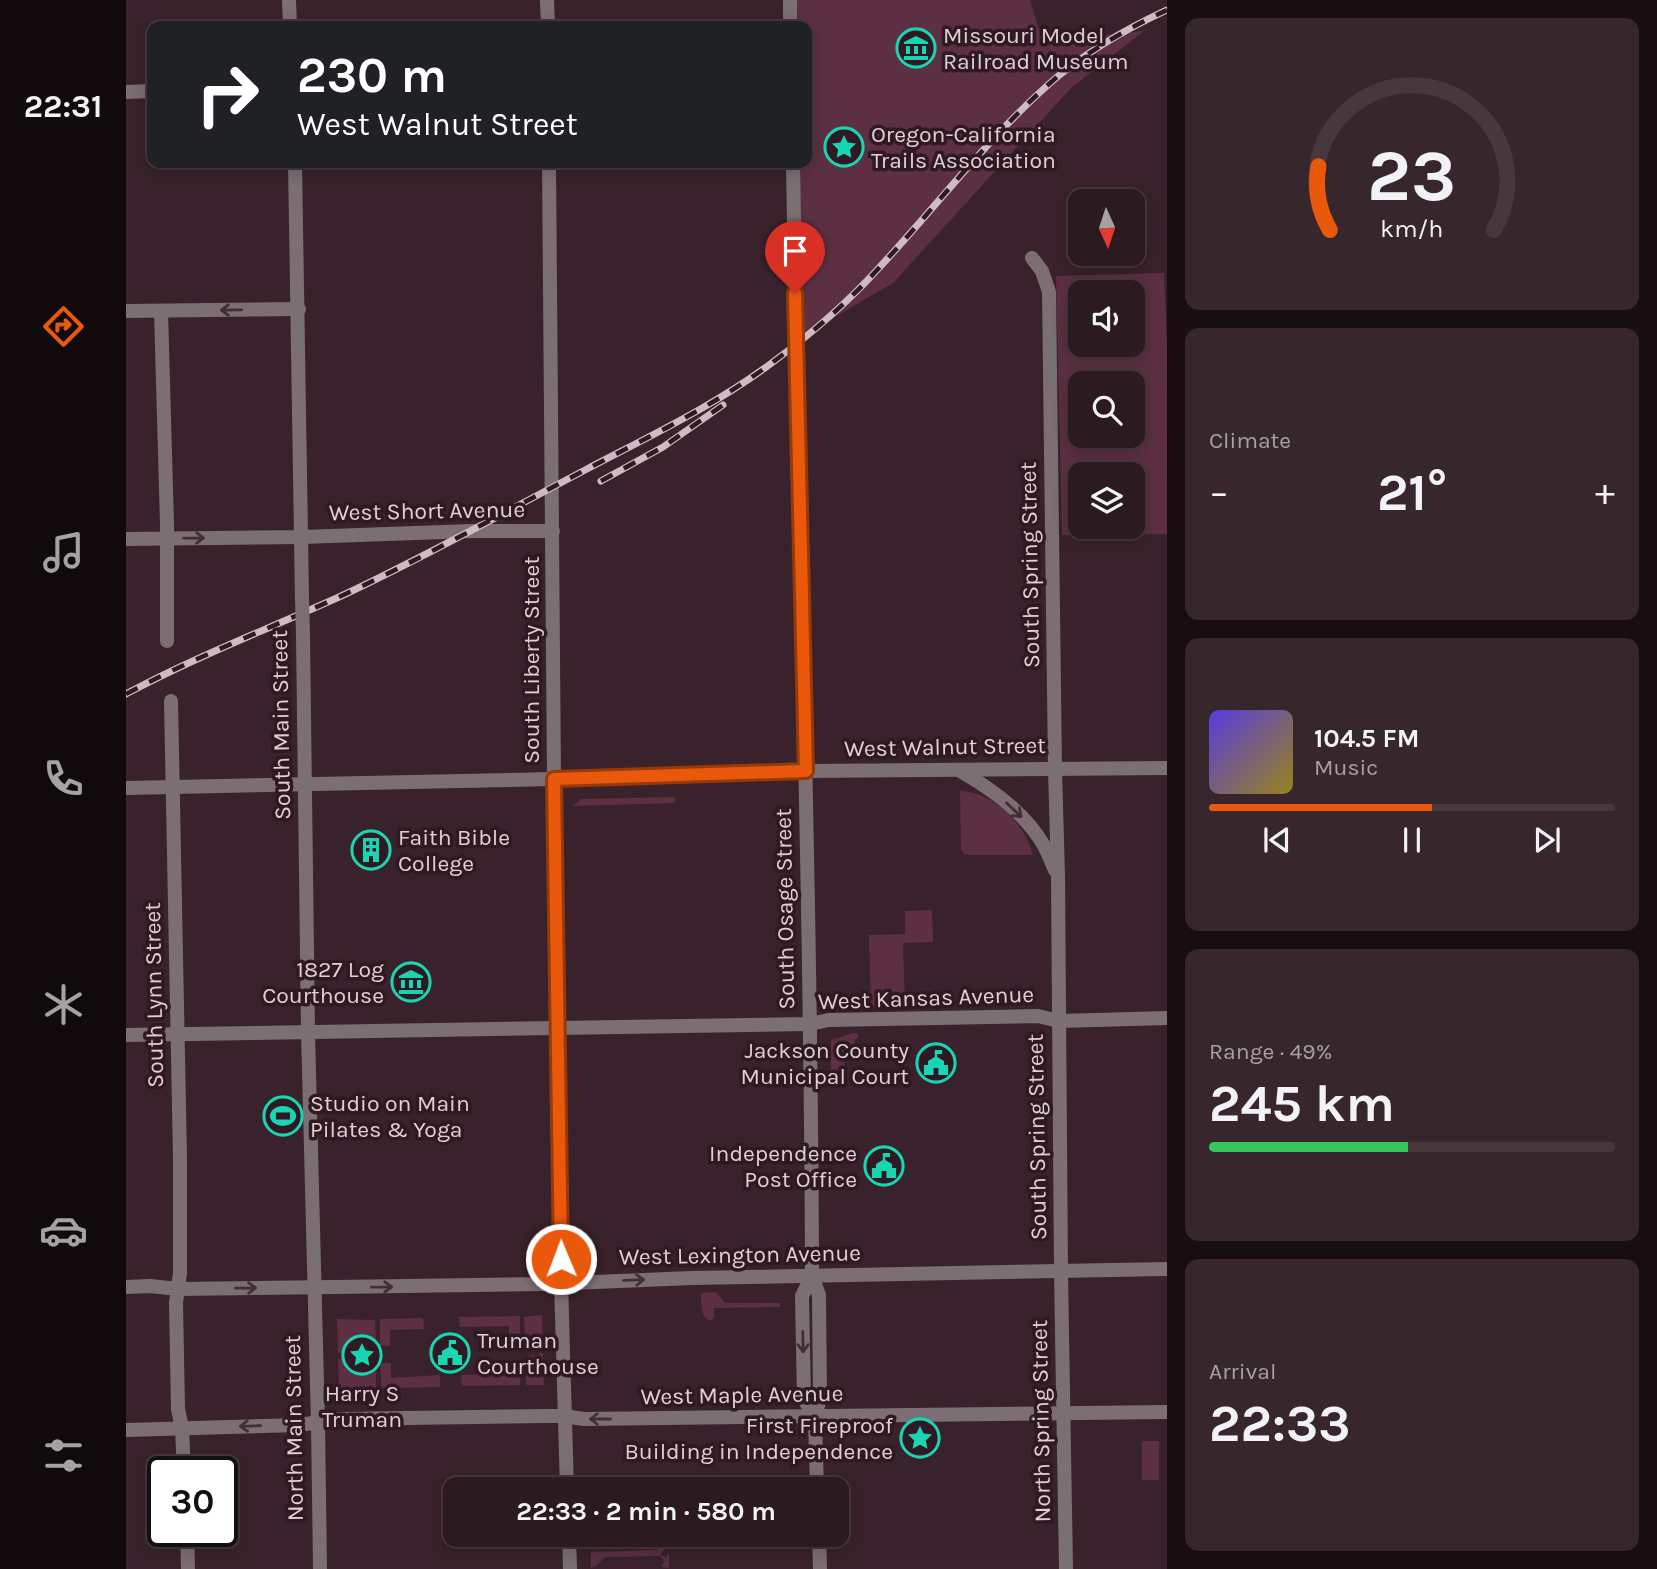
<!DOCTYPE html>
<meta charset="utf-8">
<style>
body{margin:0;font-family:Karla,sans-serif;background:#37272d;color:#f1f3f6;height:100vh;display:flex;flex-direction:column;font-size:26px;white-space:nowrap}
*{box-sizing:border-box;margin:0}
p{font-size:23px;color:#a6a1a5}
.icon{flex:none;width:38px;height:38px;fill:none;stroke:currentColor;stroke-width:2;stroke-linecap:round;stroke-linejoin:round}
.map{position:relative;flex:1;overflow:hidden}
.details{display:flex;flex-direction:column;gap:18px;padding:18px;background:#180e12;width:490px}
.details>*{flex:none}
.top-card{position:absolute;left:21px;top:21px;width:665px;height:147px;border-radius:14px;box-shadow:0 4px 18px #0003,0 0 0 2px #47383e;background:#202124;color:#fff;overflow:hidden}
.needle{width:46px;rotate:177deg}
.fabs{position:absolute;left:942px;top:189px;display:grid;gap:14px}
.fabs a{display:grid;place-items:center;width:77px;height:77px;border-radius:14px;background:#2b1a20;box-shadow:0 4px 18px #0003,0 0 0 2px #47383e;font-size:35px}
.speed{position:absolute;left:21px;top:1456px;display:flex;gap:14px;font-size:35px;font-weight:700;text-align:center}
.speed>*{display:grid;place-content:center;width:91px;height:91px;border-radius:50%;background:#2b1a20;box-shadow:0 4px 18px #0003,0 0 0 2px #47383e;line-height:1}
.speed .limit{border:4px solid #111;border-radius:10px;background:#fff;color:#111}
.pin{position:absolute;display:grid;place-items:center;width:60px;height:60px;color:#fff;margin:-72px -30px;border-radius:50% 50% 50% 0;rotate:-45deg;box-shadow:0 0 7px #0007}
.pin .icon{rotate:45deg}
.me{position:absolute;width:77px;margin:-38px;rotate:359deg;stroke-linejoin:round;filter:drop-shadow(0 0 5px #0008)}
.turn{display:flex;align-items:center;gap:24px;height:147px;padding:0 35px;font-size:32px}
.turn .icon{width:91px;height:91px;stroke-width:2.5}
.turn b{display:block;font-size:49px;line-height:60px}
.big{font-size:52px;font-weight:700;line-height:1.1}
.details .card{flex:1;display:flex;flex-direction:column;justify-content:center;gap:10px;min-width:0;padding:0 24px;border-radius:14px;background:#37272d}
.details .dial{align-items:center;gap:0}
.dial svg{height:182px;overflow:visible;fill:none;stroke:#47383e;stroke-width:7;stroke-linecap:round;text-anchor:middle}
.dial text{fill:#f1f3f6;stroke:none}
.song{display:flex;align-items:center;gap:21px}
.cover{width:84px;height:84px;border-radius:10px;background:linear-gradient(135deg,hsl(250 70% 55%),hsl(50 70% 35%))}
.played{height:7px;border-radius:4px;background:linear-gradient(90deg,#ea580c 55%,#47383e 55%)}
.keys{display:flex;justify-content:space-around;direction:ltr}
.heat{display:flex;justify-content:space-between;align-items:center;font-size:38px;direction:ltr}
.charge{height:10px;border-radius:5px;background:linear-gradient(90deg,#34c759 49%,#47383e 0)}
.trip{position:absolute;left:317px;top:1477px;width:406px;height:70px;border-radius:14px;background:#2b1a20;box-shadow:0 4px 18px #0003,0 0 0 2px #47383e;font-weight:700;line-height:70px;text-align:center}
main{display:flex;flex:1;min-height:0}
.dock{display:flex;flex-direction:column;width:126px;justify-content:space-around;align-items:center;background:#110a0d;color:#a6a1a5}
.dock .icon{width:49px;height:49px}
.dock .selected{color:#ea580c}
.dock b{font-size:32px;color:#f1f3f6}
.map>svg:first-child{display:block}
.green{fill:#5c3042;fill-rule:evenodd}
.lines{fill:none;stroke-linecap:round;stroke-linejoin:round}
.minor{stroke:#7c6f74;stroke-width:14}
.rail-casing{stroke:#cdbcc3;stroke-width:7}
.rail{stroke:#2f1922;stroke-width:4.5;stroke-dasharray:13;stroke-linecap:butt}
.minor-bridge{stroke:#7c6f74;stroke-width:14}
.oneway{stroke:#422e36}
.route-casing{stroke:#983908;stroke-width:18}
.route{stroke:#ea580c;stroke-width:12}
.labels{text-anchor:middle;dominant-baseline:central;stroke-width:7;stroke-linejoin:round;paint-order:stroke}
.poi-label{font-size:23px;fill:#e0d0d6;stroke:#2f1922;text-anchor:start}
.street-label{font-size:23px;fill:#e0d0d6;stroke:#2f1922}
</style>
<main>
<nav class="dock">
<b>22:31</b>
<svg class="icon selected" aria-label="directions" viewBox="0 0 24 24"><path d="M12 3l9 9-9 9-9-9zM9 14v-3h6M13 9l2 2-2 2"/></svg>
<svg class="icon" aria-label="music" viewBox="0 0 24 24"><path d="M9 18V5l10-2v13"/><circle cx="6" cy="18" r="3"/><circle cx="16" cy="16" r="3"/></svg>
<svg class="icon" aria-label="phone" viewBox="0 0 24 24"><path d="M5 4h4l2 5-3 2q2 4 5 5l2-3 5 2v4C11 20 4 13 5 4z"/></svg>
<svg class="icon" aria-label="climate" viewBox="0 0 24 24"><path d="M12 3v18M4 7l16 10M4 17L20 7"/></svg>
<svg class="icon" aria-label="car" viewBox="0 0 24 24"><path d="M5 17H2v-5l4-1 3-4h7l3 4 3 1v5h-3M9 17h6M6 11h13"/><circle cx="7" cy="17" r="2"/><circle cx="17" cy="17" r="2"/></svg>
<svg class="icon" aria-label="filters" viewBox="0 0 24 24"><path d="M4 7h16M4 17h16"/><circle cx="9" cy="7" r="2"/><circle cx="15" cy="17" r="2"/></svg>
</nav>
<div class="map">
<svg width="1041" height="1569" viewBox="0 0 1041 1569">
<rect width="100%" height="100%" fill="#39222b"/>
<g class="green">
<path d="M664,0H904L912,27L921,41L1018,31L945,88L767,283L695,325L669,345L667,163H681V26H664Z"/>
<path d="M1038,273L1041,345V534L936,535L930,276ZM954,292H1006V345H954ZM954,383H1006V436H954ZM954,474H1006V527H954Z"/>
<path d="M834,791C860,791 890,815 901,839C903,844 905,849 907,855H843L838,854L835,849Z"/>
<path d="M549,797V801L547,803L447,806L456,799Z"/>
<path d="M806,910L807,942L777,943L779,1006L746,1007L745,1005L743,935L779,934V911Z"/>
<path d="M727,1033H732V1038L729,1039V1049H718L719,1077H705V1040Z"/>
<path d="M590,1292L599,1303H654V1307L588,1308V1318L584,1321C573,1315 576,1304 575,1293Z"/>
<path d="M416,1315L417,1348L413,1349V1345L400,1346V1342H399L398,1317Z"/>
<path d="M393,1316L394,1317V1342H383V1326L334,1327L333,1317Z"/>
<path d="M297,1318L298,1329L264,1330V1346L254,1345V1319Z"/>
<path d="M211,1319L249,1320L250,1345L248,1346V1353H241V1350H231L230,1354L212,1353Z"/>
<path d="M413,1353H417L418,1385H400L399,1360H401V1356L413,1355Z"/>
<path d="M241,1357H248V1365H250V1388H213L212,1359L230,1358L231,1361H241Z"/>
<path d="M384,1360H395L394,1385L336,1386L335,1375L384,1374Z"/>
<path d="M257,1363H265V1378L314,1375V1387L256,1388L254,1365Z"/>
<rect x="1016" y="1441" width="17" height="39"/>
<path d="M537,1548L539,1549L534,1554L539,1558L543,1554V1568L535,1567L539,1561L534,1556L479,1557L470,1566L465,1568V1552L530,1550Z"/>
</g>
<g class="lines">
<g class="minor">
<path d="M163,0L164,26"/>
<path d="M421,0L422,26"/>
<path d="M664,0V26"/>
<path d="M0,92L26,91"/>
<path d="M169,163L176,599"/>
<path d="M423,163L428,779L435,1282L441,1489"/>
<path d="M667,163C673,534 685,905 686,1276L693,1295L694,1399L689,1417L691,1489"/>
<path d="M906,258L916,271L923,292L929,769L932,876L935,1272L940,1569"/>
<path d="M0,311L173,309"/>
<path d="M35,311L41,524V641"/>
<path d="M0,539L176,537L346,531H427"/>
<path d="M177,634L182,1032L192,1423L194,1569"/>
<path d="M45,701L54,1158V1273L50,1303L52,1409L56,1428L58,1472"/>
<path d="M834,771C866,789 898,812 917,844C922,852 925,862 929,870"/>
<path d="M0,788L428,779L680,771L1041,768"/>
<path d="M0,1035L684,1024L703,1020L912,1016L933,1021L1041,1018"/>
<path d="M686,1276L676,1296L678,1399L689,1417"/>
<path d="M0,1287L24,1286L52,1289L209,1287L420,1284L566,1278L1041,1269"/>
<path d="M0,1430L174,1425L212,1419L421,1416H438L458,1419L1041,1412"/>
<path d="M61,1531L62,1569"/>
<path d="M443,1535L444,1569"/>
<path d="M693,1535L694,1569"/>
</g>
<g class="rail-casing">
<g id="rail">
<path d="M475,481L537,447L597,405"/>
<path d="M0,694C69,657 142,629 213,597C297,558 379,512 461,469C524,436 590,405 647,362C685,334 720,304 751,270C809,208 860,140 923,84C957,54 1000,29 1041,10"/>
</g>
</g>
<use href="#rail" class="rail"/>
<path class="minor-bridge" d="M176,599L177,634"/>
</g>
<defs><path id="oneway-shaft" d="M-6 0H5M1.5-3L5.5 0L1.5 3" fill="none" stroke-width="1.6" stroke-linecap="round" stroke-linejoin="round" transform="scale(1.75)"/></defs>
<g class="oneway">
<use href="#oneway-shaft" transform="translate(105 310) rotate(179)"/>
<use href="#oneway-shaft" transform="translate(68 538) rotate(-1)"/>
<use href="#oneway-shaft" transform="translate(888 810) rotate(43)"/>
<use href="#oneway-shaft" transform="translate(508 1280) rotate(-2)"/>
<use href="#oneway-shaft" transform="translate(256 1287) rotate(-1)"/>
<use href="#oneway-shaft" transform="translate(120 1288) rotate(-1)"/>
<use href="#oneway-shaft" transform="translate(677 1342) rotate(89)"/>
<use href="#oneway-shaft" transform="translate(474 1419) rotate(180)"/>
<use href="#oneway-shaft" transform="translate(124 1426) rotate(178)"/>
</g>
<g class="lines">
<g class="route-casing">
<path id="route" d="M435,1259L428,779L680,771L669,293"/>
</g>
<use href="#route" class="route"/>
</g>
<defs>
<g id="museum-ring" transform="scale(2.0125)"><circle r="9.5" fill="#2f1922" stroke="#19d5b2" stroke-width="1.5"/><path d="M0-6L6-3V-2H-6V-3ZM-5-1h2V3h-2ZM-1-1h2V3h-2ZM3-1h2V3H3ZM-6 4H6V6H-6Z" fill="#19d5b2"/></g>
<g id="sight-ring" transform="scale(2.0125)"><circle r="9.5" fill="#2f1922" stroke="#19d5b2" stroke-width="1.5"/><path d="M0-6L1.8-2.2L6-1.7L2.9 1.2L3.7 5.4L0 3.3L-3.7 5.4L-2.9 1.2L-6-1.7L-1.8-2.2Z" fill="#19d5b2"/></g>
<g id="building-ring" transform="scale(2.0125)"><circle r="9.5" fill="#2f1922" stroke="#19d5b2" stroke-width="1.5"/><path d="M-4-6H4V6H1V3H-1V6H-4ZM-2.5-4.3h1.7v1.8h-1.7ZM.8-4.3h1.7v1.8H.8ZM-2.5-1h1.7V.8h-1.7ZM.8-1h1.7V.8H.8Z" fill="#19d5b2"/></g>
<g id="civic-ring" transform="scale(2.0125)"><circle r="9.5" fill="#2f1922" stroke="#19d5b2" stroke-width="1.5"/><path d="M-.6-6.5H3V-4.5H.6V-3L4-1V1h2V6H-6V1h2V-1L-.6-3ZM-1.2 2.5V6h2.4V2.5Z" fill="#19d5b2"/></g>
<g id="stadium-ring" transform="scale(2.0125)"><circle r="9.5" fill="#2f1922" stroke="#19d5b2" stroke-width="1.5"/><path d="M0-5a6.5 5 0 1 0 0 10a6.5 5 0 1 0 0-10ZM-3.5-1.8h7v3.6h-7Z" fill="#19d5b2"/></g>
</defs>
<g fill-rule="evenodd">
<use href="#museum-ring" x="790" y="48"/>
<use href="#sight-ring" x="718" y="147"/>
<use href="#building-ring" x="245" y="850"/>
<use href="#museum-ring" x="285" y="982"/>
<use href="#civic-ring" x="810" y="1063"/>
<use href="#stadium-ring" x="157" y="1116"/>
<use href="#civic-ring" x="758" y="1166"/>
<use href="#civic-ring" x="324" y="1353"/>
<use href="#sight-ring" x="236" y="1355"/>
<use href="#sight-ring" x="794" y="1438"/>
</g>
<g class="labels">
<g class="poi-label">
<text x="817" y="35">Missouri Model<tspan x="817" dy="26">Railroad Museum</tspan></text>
<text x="745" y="134">Oregon-California<tspan x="745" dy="26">Trails Association</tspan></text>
<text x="272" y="837">Faith Bible<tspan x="272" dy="26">College</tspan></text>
<text x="258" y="969" text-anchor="end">1827 Log<tspan x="258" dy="26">Courthouse</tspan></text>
<text x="783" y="1050" text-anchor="end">Jackson County<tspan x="783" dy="26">Municipal Court</tspan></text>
<text x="184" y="1103">Studio on Main<tspan x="184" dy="26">Pilates &amp; Yoga</tspan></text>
<text x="731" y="1153" text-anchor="end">Independence<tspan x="731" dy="26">Post Office</tspan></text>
<text x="351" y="1340">Truman<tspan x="351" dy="26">Courthouse</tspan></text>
<text x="236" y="1393" text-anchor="middle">Harry S<tspan x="236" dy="26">Truman</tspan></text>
<text x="767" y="1425" text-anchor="end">First Fireproof<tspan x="767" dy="26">Building in Independence</tspan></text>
</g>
<g class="street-label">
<text transform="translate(301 511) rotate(-1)">West Short Avenue</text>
<text transform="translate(904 565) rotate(-91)">South Spring Street</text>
<text transform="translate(405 660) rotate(-90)">South Liberty Street</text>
<text transform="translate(155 725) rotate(-91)">South Main Street</text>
<text transform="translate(819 747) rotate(-1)">West Walnut Street</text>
<text transform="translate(659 909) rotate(-91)">South Osage Street</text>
<text transform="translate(28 995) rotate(-91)">South Lynn Street</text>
<text transform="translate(800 998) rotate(-2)">West Kansas Avenue</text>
<text transform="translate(911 1137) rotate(-91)">South Spring Street</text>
<text transform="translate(614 1255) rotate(-1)">West Lexington Avenue</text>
<text transform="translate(616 1395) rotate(-1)">West Maple Avenue</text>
<text transform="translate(915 1421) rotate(-91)">North Spring Street</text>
<text transform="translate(168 1428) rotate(-91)">North Main Street</text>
</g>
</g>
</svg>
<div class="fabs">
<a><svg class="needle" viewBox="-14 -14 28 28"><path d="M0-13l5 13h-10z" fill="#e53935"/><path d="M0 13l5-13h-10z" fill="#a6a1a5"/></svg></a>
<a><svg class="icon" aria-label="sound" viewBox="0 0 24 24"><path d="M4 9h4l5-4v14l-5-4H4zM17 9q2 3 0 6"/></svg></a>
<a><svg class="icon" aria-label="search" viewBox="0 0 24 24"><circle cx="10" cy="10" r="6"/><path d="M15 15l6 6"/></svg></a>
<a><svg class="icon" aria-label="layers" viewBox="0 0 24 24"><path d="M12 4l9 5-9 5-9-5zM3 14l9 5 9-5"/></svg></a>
</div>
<div class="speed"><div class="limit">30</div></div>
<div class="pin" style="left:669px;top:293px;background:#d93025"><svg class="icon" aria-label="arrive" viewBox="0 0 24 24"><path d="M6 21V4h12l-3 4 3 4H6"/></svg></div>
<svg class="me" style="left:435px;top:1259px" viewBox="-20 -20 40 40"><circle r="17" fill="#ea580c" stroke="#fff" stroke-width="3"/><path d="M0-11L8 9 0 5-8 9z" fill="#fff"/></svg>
<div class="trip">22:33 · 2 min · 580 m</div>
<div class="top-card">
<div class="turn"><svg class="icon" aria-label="right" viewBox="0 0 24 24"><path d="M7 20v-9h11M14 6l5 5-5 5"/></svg><div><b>230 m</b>West Walnut Street</div></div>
</div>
</div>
<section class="details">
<div class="card dial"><svg viewBox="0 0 100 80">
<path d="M14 69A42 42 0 1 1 86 69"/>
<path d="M14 69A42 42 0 0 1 9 41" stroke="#ea580c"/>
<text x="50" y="56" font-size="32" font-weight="700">23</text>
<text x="50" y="72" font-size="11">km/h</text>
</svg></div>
<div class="card"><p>Climate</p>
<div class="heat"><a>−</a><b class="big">21°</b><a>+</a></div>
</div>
<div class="card">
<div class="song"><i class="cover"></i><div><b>104.5 FM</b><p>Music</p></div></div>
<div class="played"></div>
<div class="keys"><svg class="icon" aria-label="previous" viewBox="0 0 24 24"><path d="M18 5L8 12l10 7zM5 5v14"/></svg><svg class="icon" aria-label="pause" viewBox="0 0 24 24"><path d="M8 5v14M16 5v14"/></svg><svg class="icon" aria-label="next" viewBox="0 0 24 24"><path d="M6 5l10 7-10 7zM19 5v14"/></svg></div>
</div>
<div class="card"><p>Range · 49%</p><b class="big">245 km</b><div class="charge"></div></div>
<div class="card"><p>Arrival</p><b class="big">22:33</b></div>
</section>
</main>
